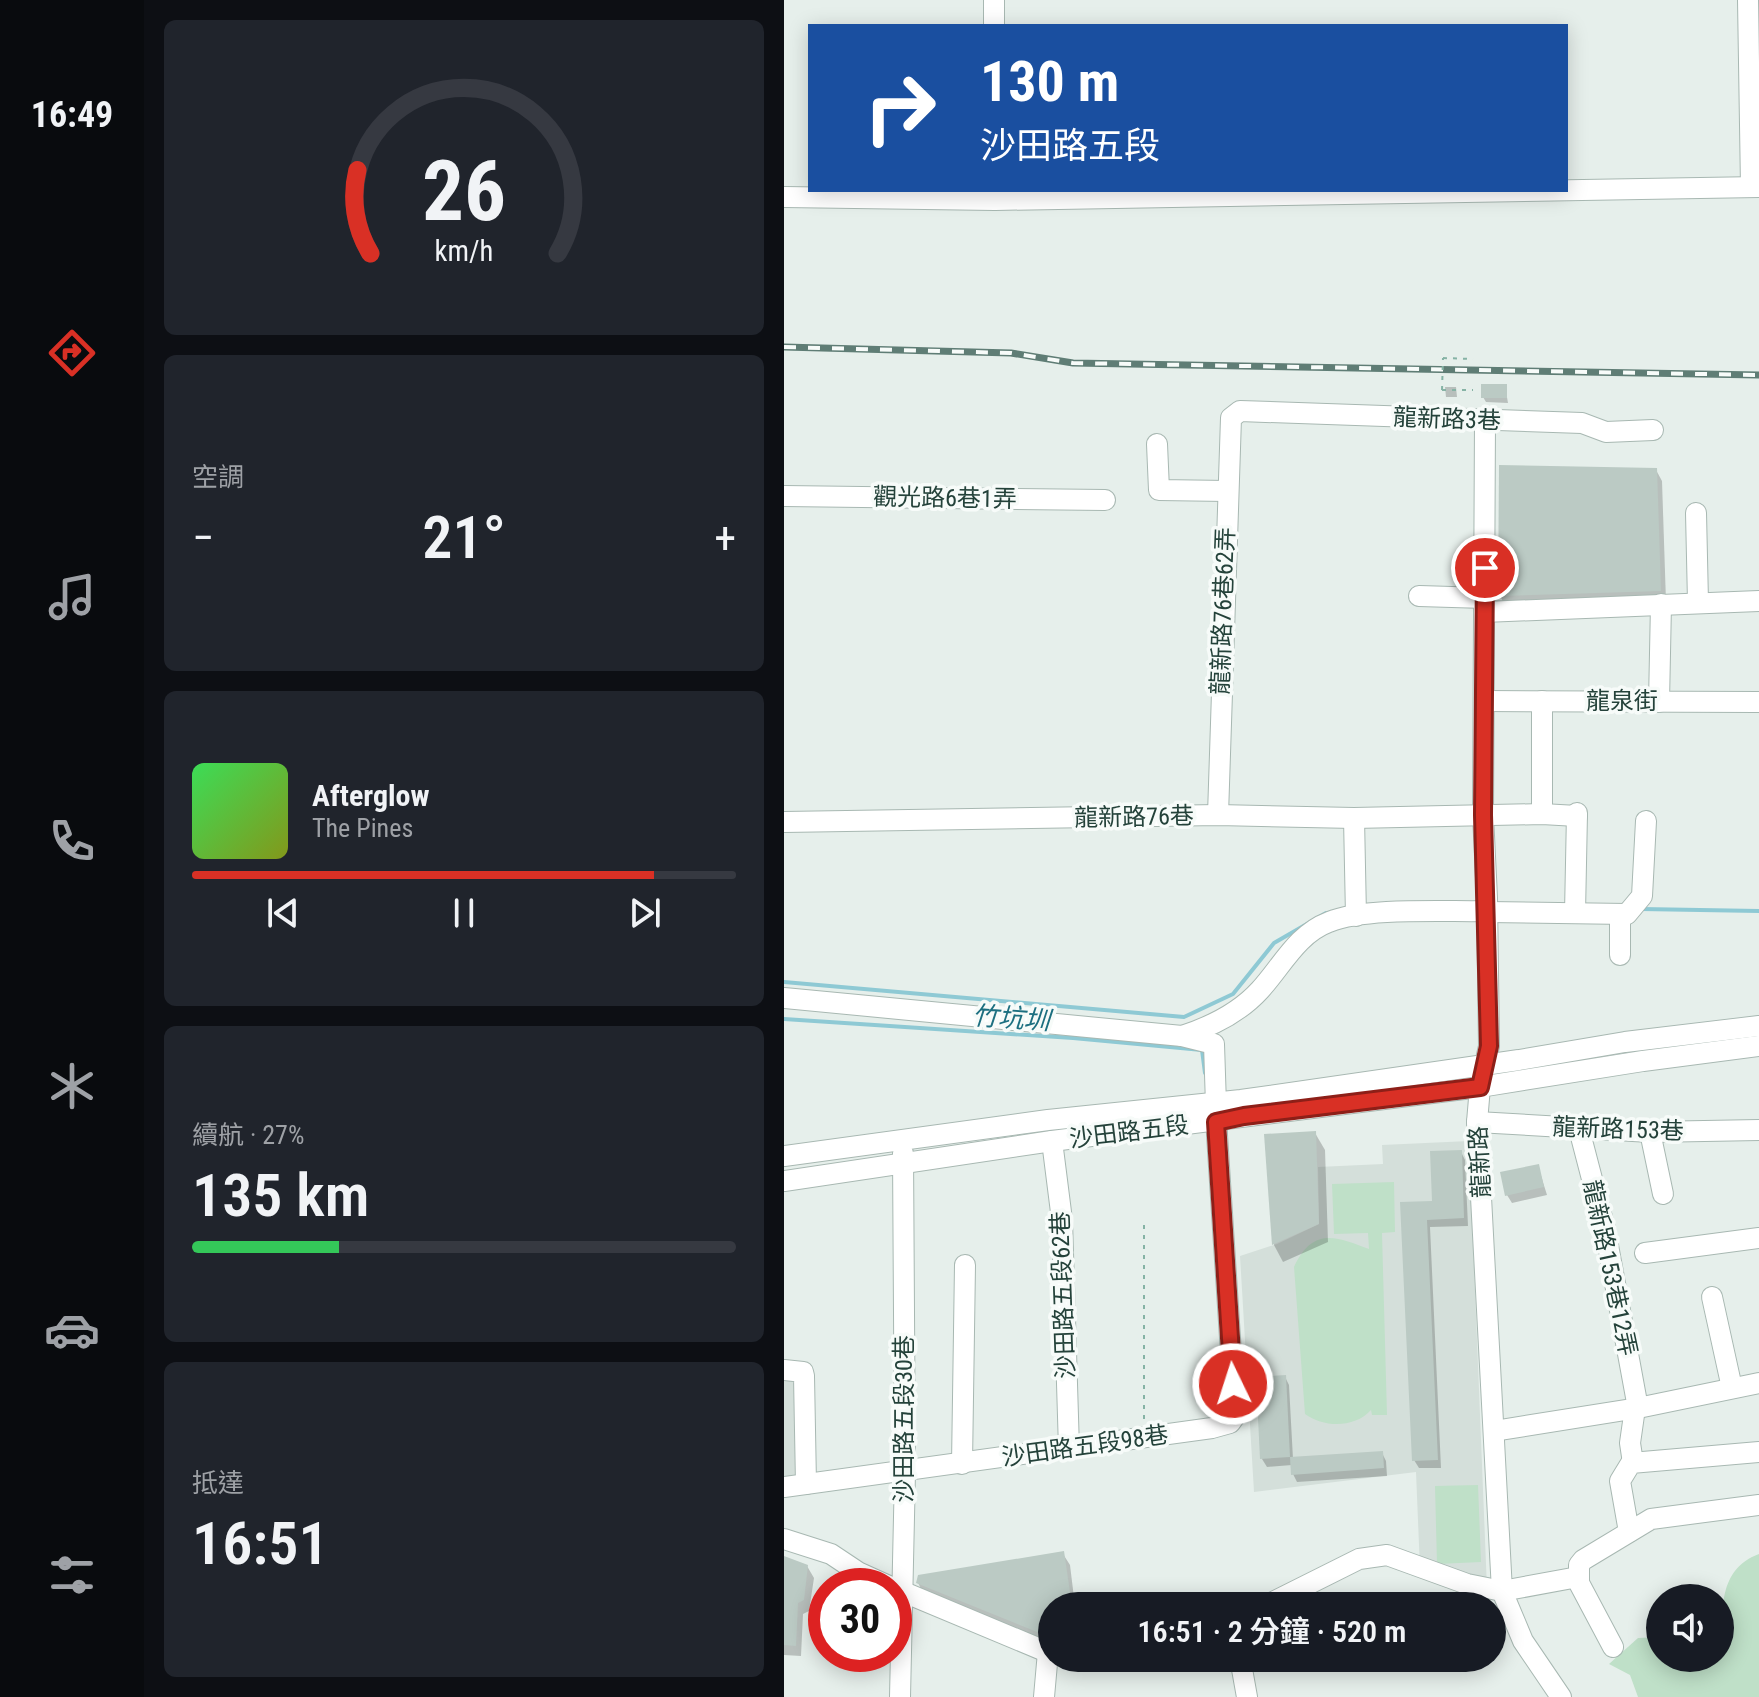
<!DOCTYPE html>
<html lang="zh-TW">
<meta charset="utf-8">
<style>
body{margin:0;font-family:"Roboto Condensed","Noto Sans TC",sans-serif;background:#20242c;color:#f1f3f6;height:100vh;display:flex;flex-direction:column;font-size:30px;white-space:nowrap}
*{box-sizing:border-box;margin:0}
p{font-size:26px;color:#9ea1a6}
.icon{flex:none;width:44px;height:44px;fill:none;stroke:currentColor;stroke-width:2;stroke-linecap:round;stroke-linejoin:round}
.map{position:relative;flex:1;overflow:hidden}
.panel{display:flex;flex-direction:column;gap:20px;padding:20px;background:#0d0f14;width:640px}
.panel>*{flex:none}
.banner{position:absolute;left:24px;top:24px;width:760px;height:168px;border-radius:0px;box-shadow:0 4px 20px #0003;background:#1a4fa0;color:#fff;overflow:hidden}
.tools{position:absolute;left:862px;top:1584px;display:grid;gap:16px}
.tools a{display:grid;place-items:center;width:88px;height:88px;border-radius:50%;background:#171b24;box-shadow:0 4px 20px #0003;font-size:40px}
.speed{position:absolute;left:24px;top:1568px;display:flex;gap:16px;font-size:40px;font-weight:700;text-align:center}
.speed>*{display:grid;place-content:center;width:104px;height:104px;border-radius:50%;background:#171b24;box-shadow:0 4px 20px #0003;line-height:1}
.speed .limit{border:12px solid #d22;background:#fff;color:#111}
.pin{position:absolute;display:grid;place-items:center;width:68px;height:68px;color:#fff;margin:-34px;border:4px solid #fff;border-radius:50%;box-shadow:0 2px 8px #0007}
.me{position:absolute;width:88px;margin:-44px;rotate:356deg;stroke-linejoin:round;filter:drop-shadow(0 0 6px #0008)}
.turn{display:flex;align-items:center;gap:28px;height:168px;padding:0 40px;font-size:36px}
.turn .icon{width:104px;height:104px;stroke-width:2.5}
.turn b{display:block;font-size:56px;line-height:68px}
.big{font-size:60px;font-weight:600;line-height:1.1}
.panel .tile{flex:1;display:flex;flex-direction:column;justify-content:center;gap:12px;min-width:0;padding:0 28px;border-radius:12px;background:#20242c}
.panel .dial{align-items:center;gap:0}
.dial svg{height:208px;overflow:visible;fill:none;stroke:#363941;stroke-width:7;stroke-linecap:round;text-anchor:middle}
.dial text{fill:#f1f3f6;stroke:none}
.song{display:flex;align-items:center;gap:24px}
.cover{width:96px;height:96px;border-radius:12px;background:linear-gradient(135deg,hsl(130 70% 55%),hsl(70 70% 35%))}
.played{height:8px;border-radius:4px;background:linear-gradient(90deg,#d93025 85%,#363941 85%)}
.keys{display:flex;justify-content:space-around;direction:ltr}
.heat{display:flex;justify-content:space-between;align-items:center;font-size:44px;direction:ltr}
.charge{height:12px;border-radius:6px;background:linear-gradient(90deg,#34c759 27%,#363941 0)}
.trip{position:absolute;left:254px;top:1592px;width:468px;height:80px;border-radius:40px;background:#171b24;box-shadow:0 4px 20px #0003;font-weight:600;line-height:80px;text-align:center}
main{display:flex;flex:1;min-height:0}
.menu{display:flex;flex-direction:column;width:144px;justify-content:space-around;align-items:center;background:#090b0e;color:#9ea1a6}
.menu .icon{width:56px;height:56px}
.menu .current{color:#d93025}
.menu b{font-size:36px;color:#f1f3f6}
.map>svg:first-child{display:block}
.built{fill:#d4dfda}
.green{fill:#bfe0c8}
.shadow{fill:#0003}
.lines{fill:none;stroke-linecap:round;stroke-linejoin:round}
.stream{stroke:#8ec9d4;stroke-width:4}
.building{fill:#bbcac4}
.minor-casing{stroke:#a8b8b2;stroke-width:22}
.path{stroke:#86b3a5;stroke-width:2;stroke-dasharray:4 6;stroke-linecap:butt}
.minor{stroke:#fff;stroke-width:20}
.rail-casing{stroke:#5f7d75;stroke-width:7}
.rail{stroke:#f7fbf9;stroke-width:4;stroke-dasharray:12;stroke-linecap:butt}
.path-bridge{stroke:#86b3a5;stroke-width:2;stroke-dasharray:4 6;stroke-linecap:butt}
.route-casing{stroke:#8d1f18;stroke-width:20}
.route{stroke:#d93025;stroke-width:14}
.labels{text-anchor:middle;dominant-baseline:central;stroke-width:7;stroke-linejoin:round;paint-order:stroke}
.street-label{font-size:24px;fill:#24423a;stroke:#f7fbf9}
.water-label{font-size:26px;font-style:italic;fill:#1c6f80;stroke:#f7fbf9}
</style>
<main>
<nav class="menu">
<b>16:49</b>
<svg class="icon current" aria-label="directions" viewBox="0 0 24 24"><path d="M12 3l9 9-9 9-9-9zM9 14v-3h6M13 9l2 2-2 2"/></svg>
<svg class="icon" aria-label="music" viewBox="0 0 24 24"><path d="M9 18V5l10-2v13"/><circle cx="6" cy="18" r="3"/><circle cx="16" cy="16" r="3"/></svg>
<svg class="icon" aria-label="phone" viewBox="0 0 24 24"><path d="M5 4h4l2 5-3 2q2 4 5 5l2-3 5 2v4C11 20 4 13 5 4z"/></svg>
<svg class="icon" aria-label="climate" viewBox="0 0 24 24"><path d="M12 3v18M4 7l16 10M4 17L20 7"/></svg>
<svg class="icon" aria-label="car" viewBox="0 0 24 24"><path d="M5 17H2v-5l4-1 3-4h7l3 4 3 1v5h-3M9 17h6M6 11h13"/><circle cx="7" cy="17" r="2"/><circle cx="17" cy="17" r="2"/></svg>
<svg class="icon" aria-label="filters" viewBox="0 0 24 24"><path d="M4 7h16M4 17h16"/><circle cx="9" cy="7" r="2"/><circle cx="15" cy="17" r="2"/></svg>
</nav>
<section class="panel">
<div class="tile dial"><svg viewBox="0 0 100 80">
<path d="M14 69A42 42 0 1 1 86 69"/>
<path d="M14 69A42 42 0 0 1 9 37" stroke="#d93025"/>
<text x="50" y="56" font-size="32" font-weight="700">26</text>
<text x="50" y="72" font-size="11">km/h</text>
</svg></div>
<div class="tile"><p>空調</p>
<div class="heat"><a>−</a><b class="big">21°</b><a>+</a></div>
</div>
<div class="tile">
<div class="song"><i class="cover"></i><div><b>Afterglow</b><p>The Pines</p></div></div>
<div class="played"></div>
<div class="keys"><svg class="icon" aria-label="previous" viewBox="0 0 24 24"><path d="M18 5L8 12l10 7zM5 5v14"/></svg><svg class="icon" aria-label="pause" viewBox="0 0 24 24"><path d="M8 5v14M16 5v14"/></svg><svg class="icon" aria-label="next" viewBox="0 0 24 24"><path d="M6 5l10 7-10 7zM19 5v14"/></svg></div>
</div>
<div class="tile"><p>續航 · 27%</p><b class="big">135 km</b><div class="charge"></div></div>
<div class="tile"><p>抵達</p><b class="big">16:51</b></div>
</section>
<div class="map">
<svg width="975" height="1697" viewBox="0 0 975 1697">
<rect width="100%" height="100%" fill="#e6efeb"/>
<g class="built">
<path d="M685,1141L703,1589L636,1569L632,1472L470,1492L456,1256L493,1244L535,1224L534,1167L599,1164L598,1145Z"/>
<path d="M0,1376H20L22,1484L0,1483Z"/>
</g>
<g class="green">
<path d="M610,1182L611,1232L598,1233L603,1415H588L587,1410C571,1428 540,1428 521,1414L510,1267C529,1226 553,1237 585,1249L584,1233L550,1234L548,1184Z"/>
<path d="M694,1485L697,1562L653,1564L651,1486Z"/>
<path d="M975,1554V1697H854L846,1675L825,1664L854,1638L876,1637V1658H908L913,1664L925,1658H936V1653L943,1649C935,1613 935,1568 975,1554Z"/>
</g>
<g class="shadow">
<path d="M721,386L724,403L702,402L699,397Z"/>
<path d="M661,387H672L673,397H662Z"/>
<path d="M872,470L878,481L882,602L722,607L716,596Z"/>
<path d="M531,1133L541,1150L544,1242L499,1262L490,1245L482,1136Z"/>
<path d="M677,1152L681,1160L684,1226L646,1227L657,1468H635L630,1460L618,1204L650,1203Z"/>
<path d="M754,1166L763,1195L728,1203L723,1195Z"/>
<path d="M501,1377L505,1385L509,1459L598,1453L602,1461L603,1476L513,1482L509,1474L508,1465L483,1467L478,1459Z"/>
<path d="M279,1554L286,1565L291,1606H268V1647L140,1594L134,1583Z"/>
<path d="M0,1558L23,1566L30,1578L25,1611L19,1614L17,1656L0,1655Z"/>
</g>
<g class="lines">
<g class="stream">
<path d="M857,909L975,911"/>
<path d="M0,982L400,1017L449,994L490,943L542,913"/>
<path d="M0,1019L289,1038L418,1050L421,1073"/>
</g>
</g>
<g class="building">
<rect x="697" y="384" width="26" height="14"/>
<path d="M715,465L873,468L877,591L714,596Z"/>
<path d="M532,1131L535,1224L488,1245L480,1134Z"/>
<path d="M678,1150L680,1218L643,1220L654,1460L628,1461L616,1202L648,1201L646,1151Z"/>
<path d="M755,1164L760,1187L721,1196L716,1172Z"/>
<path d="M502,1375L506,1457L476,1459L472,1377Z"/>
<path d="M599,1451L600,1468L507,1475L506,1457Z"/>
<path d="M280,1551L288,1606H268V1638L132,1583L134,1575Z"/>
<path d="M0,1556L24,1565L20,1600L14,1603L12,1646L0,1645Z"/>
</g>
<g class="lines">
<g class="minor-casing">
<g id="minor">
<path d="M210,0V26"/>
<path d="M964,0L967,187"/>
<path d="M0,197L211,200L975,187"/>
<path d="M701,421L699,815L703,898L705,1046L696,1087L693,1122L718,1591L739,1641L777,1697"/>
<path d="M373,444L375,490L443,491"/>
<path d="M0,496L321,500"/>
<path d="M912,513L914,602"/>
<path d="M635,596L701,598"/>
<path d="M700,612L975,601"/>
<path d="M700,701L975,702"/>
<path d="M875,702L877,604"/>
<path d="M758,814V701"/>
<path d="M434,815L447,418L456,411L798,423L822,432L869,430"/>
<path d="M570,818L572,916"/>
<path d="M0,822L434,815L570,818L758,814L793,816"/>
<path d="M703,912L843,914L858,896L862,821"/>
<path d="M791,913L793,813"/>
<path d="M836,914V955"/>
<path d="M0,998L398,1036L430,1044L433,1135L451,1416L446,1423L428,1428L0,1487"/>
<path d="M398,1036C426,1027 456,1012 476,990C498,966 513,934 545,922C582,907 662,912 703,911"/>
<path d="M693,1122L866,1132L975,1130"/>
<path d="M795,1129L821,1229L854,1408"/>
<path d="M866,1132L879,1194"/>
<path d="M268,1141L278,1220L285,1449"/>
<path d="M0,1156L264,1120L457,1100L735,1060L841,1042L975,1026"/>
<path d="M0,1181L268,1141L696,1087L859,1061L975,1046"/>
<path d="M861,1253L975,1238"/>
<path d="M928,1297L948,1388"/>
<path d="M0,1370L19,1372L20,1376L22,1484"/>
<path d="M710,1431L854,1408L975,1383"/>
<path d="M849,1463L846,1443L851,1408"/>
<path d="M178,1464L181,1265"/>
<path d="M845,1532L836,1481L847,1463L975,1452"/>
<path d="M0,1539L47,1554L74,1572L105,1586"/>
<path d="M110,1588L268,1654"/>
<path d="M481,1606L575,1559L603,1555L683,1584L718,1591L794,1577"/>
<path d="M829,1647L795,1583V1565L799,1560L867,1519L975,1505"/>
<path d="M285,1658L340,1661L357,1658"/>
<path d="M456,1658L463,1697"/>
<path d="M116,1697L121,1472L119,1153"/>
<path d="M260,1697L264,1652"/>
</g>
</g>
<g class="path">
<path d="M659,358L689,359"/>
<path d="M658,390H689"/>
<path d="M360,1419V1220"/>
</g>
<use href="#minor" class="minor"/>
<g class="rail-casing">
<path id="rail" d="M0,347L227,353L289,363L975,375"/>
</g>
<use href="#rail" class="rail"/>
<path class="path-bridge" d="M658,390L659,358"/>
</g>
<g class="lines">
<g class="route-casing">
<path id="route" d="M449,1384L432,1122L460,1116L696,1087L705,1046L699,815L701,568"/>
</g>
<use href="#route" class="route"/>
</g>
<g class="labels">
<g class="street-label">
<text transform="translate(663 419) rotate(2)">龍新路3巷</text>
<text transform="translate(161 498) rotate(1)">觀光路6巷1弄</text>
<text transform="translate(439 611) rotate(-88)">龍新路76巷62弄</text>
<text x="838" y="701">龍泉街</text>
<text transform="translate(350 817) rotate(-1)">龍新路76巷</text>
<text transform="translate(834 1129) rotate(2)">龍新路153巷</text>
<text transform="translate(345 1132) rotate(-7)">沙田路五段</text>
<text transform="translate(696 1162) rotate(-93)">龍新路</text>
<text transform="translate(826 1268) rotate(78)">龍新路153巷12弄</text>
<text transform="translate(279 1295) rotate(-92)">沙田路五段62巷</text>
<text transform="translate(120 1419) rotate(-90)">沙田路五段30巷</text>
<text transform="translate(301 1446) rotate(-8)">沙田路五段98巷</text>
</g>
<g class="water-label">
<text transform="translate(227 1018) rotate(4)">竹坑圳</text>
</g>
</g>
</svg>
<div class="tools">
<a><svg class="icon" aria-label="sound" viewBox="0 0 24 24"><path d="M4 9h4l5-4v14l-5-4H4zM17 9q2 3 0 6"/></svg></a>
</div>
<div class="speed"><div class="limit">30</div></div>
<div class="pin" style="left:701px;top:568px;background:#d93025"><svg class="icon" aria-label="arrive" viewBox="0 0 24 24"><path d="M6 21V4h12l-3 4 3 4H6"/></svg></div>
<svg class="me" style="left:449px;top:1384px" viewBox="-20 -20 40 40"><circle r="17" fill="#d93025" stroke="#fff" stroke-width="3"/><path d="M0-11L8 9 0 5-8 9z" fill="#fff"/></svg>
<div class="trip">16:51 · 2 分鐘 · 520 m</div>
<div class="banner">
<div class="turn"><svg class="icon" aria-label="right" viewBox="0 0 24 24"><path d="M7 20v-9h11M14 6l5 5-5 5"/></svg><div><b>130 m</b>沙田路五段</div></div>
</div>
</div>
</main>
